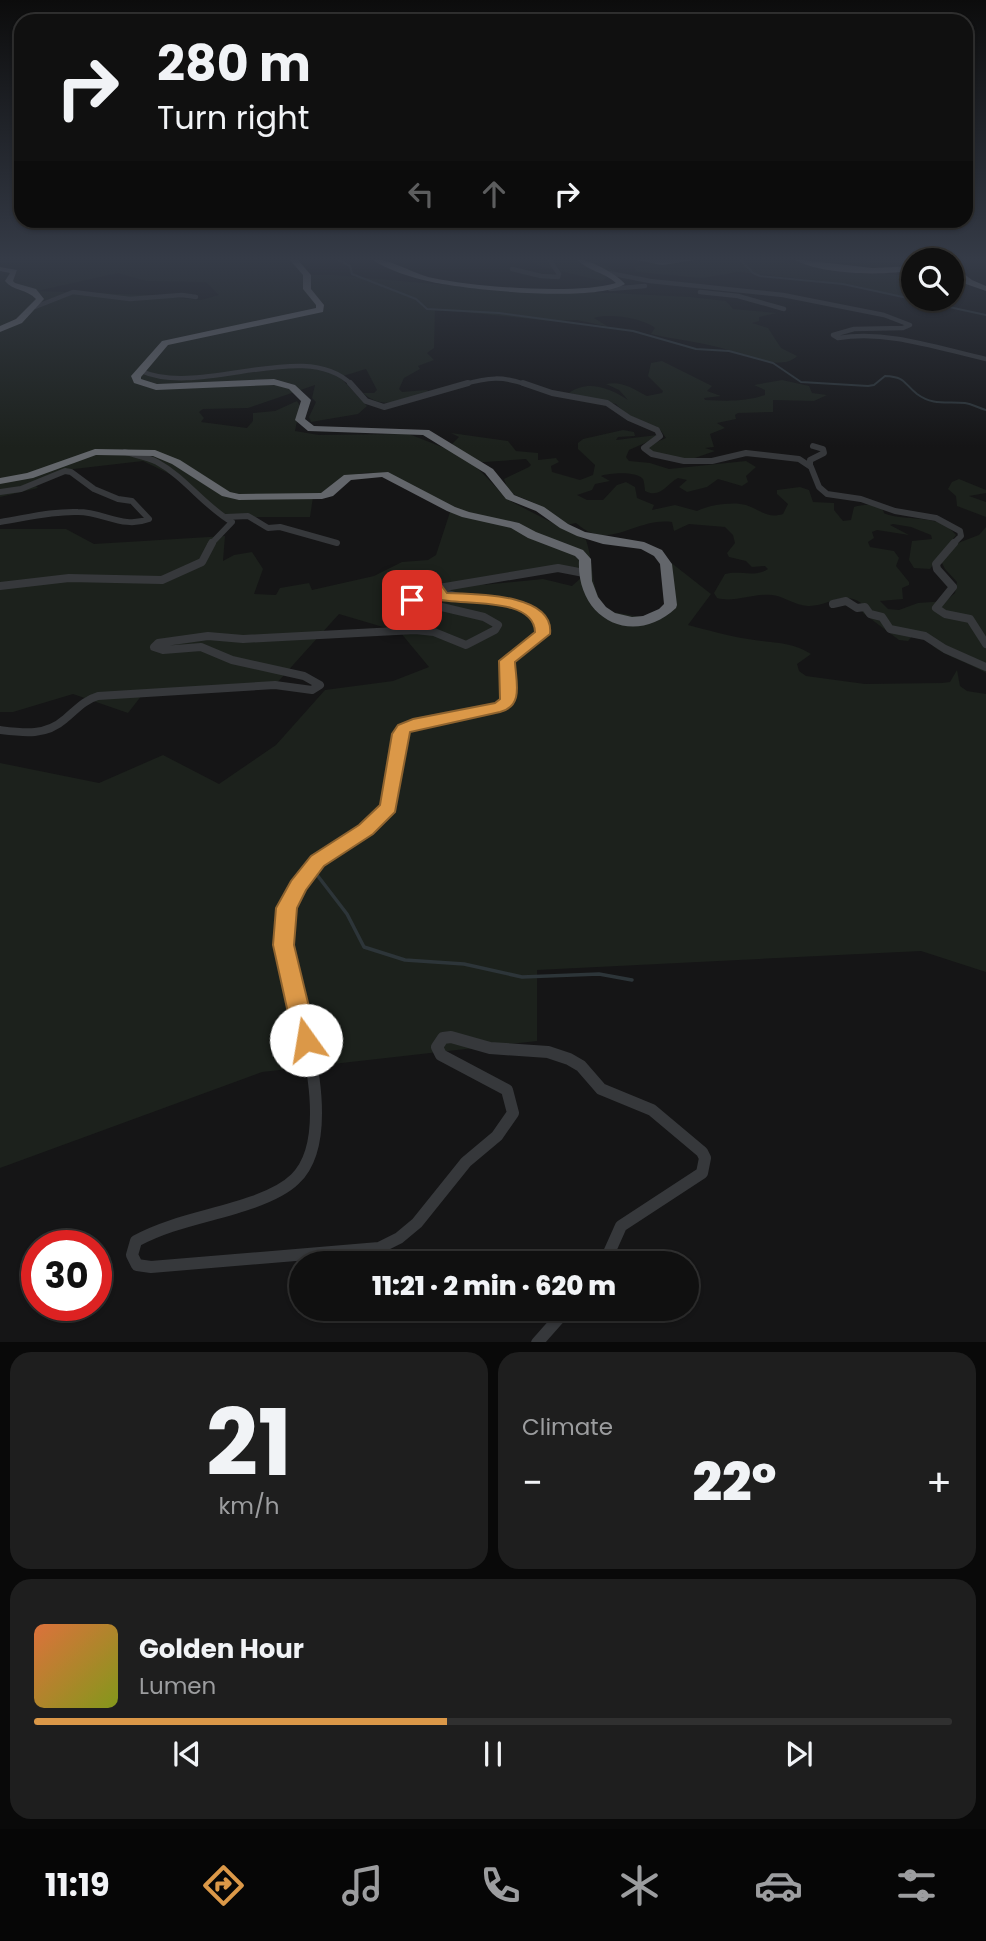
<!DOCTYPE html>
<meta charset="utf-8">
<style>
body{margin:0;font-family:Poppins,sans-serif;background:#1e1e1e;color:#f1f3f6;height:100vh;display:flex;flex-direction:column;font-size:26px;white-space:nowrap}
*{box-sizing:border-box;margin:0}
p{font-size:23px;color:#9c9d9f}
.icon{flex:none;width:38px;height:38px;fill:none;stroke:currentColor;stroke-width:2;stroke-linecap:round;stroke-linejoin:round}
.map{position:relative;height:1342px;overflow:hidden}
.side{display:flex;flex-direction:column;gap:10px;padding:10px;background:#090909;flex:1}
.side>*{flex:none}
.hud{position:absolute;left:14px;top:14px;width:959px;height:214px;border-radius:21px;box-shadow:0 2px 5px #0004,0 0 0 2px #303030;background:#101010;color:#f1f3f6;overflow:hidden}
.fabs{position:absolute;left:901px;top:248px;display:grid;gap:14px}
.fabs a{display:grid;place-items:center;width:63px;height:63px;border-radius:50%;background:#101010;box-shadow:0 2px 5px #0004,0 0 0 2px #303030;font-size:35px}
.speed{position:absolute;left:21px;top:1230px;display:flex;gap:14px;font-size:35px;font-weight:700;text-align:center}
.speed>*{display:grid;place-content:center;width:91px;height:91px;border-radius:50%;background:#101010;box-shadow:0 2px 5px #0004,0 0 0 2px #303030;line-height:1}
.speed .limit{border:10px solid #d22;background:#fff;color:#111}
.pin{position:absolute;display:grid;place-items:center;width:60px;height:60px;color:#fff;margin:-30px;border-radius:14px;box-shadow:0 4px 10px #0006}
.me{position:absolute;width:77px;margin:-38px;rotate:347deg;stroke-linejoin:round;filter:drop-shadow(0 0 5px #0008)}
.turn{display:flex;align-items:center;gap:24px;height:147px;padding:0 28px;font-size:32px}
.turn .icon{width:91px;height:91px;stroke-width:2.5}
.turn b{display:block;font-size:49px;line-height:60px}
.lanes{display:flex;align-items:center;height:66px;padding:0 28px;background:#0003;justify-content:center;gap:35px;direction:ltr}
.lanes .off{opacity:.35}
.big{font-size:52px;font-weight:800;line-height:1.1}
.side .widget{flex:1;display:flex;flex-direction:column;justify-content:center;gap:10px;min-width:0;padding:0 24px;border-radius:21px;background:#1e1e1e}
.side .dial{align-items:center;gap:0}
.dial b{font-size:91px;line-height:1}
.song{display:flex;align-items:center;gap:21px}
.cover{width:84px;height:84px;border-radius:10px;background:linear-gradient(135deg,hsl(20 70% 55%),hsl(70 70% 35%))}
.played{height:7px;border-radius:4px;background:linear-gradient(90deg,#db9848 45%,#303030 45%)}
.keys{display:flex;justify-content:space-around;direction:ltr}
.heat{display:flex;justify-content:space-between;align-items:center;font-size:38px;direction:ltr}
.side .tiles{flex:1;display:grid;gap:10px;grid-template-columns:1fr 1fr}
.widget:last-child{grid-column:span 2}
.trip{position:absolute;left:289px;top:1251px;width:410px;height:70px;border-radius:35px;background:#101010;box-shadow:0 2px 5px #0004,0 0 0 2px #303030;font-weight:800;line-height:70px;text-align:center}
.menu{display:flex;height:112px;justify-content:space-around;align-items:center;background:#060606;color:#9c9d9f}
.menu .icon{width:49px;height:49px}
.menu .on{color:#db9848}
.menu b{font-size:32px;color:#f1f3f6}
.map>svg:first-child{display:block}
.green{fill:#1c211c;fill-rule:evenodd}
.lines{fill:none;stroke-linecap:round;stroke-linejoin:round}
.stream-far1{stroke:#2d3539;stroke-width:2}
.stream{stroke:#2d3539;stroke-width:3.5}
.street-far4{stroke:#36383b;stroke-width:4.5}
.street-far3{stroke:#36383b;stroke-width:6}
.street-far2{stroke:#36383b;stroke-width:8}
.street-far1{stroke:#36383b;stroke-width:10}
.street{stroke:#36383b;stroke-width:12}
.highway{fill:#63666b;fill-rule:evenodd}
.route{fill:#db9848;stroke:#8e632f;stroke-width:2}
</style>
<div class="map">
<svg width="986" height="1343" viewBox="0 0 986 1343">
<rect width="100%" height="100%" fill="#151516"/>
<g class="green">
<path d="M0,259H290L305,275H334L434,284L690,297L726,301L733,309L777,313L759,317V321L752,323L768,328L781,348L797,356C782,372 745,355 728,350C703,342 676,340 651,334L655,328C643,318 608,313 594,318L607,326H605L577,320L550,321L435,309L434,348L427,353L434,360L418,366L420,369L404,378L399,389L402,392L426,390L429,391L427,394C403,400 383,411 363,393H374L377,390L366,369L340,377L367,406L358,414L311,422L309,417L316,402L312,398L315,385L248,408L203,409L199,412L204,418L201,422L247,428L253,421V413L275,411L297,401L300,406L295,431L319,435L409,434L447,449L459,437L451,433L508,441L516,451L538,453V460L556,458L559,462L551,466L552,472L580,480L593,475L595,465L578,449V443L583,439L623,430L634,432L635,436L618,437L616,440L657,435L654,439L629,450L626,457L629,461L650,463L669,469L746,461L756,467L746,476L748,482L742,486L718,479L707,487L687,492L679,487L687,480L678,478C666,484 661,499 645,491C645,490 644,480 643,479C636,471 610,473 601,476L610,481L595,484L592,490L577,495L587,500H603L617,485L626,482L635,487L637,498L654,505L652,510L675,505L697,511C708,505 734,501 746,505C761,510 767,519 783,514L788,504L777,494V490L800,487L809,490L813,502L834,503V510L843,521L851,520L854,507C861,505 874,503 881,508C887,514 880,512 889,515C911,521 940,514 956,535L930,569L914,568L909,560L912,541L932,539L931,535L911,527L893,524L890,525L909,535L877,530L872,532L874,538L868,542L870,547L894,551L899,558L896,566L909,582V585L902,588L903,599L880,601L888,609L899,610L918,603L946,601L955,593L957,582L945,569L941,561L958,543L979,535L986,527V673C973,665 941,654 933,646L934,643L914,634L908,641L899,640L863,613L861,603C842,590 827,607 808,606C793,605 784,596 772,595C754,593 734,603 717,598L714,593L725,574C740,570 755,578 768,569L765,566L752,567L746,561L729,557L727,553L735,543L733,535L725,527L689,524L674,531L672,522C635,517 609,553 576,523L566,525C547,508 534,502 509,493L504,479L529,467L531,465L526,459L471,463C487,475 497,491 512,502L586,540C595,567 589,588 607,611L641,617L663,609L666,597L660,554L711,594L688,625C708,630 727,636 748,639C770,643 792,641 811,654L797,664L799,671L806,676L865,684L942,683L950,682L957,670L960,686L967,691L986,694V972L921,951L537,970V1041L262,1072L0,1168V763L99,783L163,755L219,784L276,745L325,690L393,681L429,667L400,632L339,614L275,685L142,695L128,713L73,694L13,712H0V529H66L94,544L225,536L223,561L234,555L252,552L263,569L254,594L276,595L280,588L309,583L312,590L374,576L402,562L428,560L436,555L451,509C428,498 381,464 356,475C338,482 336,492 313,497L310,517H226L182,480L143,461L65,470L33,483L38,488L0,497ZM118,273L146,281L206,282L219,295L201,300L149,295L37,291ZM554,567L591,569L572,586L543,579L482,585Z"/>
<path d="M527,259H594L615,271L602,281L539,266Z"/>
<path d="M770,259C800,265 829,266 859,269C876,271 892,276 909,275L913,270V293L900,297L849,284L738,272L702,278L647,273L637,272L633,267L650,263Z"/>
<path d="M807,259H846L863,262L885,259L931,261H914L906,267L893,269L835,265Z"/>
<path d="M662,361L712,386L707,391L721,396L704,398L705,400C726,401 745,402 765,395V390L754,385L782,380L809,386L812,393L827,395L814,401L773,400V412L738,413L735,415L736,419L717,423L725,428L710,434L714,447L705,448L715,451L689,460L651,453L647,446L666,438L659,428L626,414L616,404L569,393C587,379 611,388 628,400L619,390L606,384C623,381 633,389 647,396L662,393L663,391L648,376L651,363Z"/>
<path d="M959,479L986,490V493L969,496L986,502V517L957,506L956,496L948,489L952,482Z"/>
</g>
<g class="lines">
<g class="stream-far1">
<path d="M336,259L350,266L352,274L416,299L427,309L499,313L633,331L696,349L729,351L773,363L801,382L868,386L874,385L885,376C906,377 903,383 917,394C933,406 948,401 965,403C972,404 979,408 986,410"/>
<path d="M740,259L753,273L760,276L843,284L986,315"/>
</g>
<path class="stream" d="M314,871L347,914L364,947L405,960L464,964L522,977L599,974L632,980"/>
<g class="street-far4">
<path d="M512,269L541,276L558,277L559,274L549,259"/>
<path d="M609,273L650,281L783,295L884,315L910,325L903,328L854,329L833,335L838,338C888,330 937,348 986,359"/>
<path d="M610,289L645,286"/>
<path d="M700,292L738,296L784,309"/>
<path d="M35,307L73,292L130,299L182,295L196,297"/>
<path d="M141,371C201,398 306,337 352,385"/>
<path d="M462,385C488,377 503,376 528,385"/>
</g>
<g class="street-far3">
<path d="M350,383L366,401L384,407L468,383"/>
<path d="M523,383L552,393L607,403L629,418L657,430L660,436L644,448L652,454L684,461H712L746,453L799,459L811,467L819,487L827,494L861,499L895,511L936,518L960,531L961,536L952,545"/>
<path d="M125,452C135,455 148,457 157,462C186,478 204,506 232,522L210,545"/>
<path d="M810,465V460L824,453L823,449L813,446"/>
<path d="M0,492L21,489L65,471L71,472L94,489L118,499L132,501L149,519C123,529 104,512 78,512C52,511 26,518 0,522"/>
<path d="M226,517L248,516L268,528L280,527L337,543"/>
</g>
<g class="street-far2">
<path d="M954,543L936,564L937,569L953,587L936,608L945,614L970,619L986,644"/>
<path d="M0,586L69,578L162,580L202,562L212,543"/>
<path d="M833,604L846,601L857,608L865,607L870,614L882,617L890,629L925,636L945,649L986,667"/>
<path d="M0,730C24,733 46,736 65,719C76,710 84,700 98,696L275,685L312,690L320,685L304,676L232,660L201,647L163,650L154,647L158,643L208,636L243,639L415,630L434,632L466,645L495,630L498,625L484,617L412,600L409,593L558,568L584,573"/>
<path d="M398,749L400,734L407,728L431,719L500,707L509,698L507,661L542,634C542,629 542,622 540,618C524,591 462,608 436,588"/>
</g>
<path class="street-far1" d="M299,1010C282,947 268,898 330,855C350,841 373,827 389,808L399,747"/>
<g class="street">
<path d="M299,1008C310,1051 333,1143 295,1179C284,1190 267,1197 253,1202C214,1216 173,1221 136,1241L132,1255L137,1265L151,1267L379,1248L399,1238L417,1223L466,1162L497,1136L513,1113L507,1090L441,1055L437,1047L443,1038L451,1037L490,1048L548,1052L569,1059L581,1066L601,1089L652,1110L702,1152L705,1158L702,1173L621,1226L604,1264"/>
<path d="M537,1343L567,1309"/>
</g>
<g class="highway">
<path d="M289,259H297L311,275V289L324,305L323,312L168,345L141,377V379L157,384L274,379L295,385L309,398L311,400L305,419L314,426L429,430L493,469L514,495L544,507L568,524L585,532L644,542L662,550L672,564L677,605L676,608C633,648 576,619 579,560L575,556L528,538L511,528L462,517L447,511L382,477L351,480L333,496L322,499L239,500L222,496L172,464L153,456L96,455L33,478L0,484V478L27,473L95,449L155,450L180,460L230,492L239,494L321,493L344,475L388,472L455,507L469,512L519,523L536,532L583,550L591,559L592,581L598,597L606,607L615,613L632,617L643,616L659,609L664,604L660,564L654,556L641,549L603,544L577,536L560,528L536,511L506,499L485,473L423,435L308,431L295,420L301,401L289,389L274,385L156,390L134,383L131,376L162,341L316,308V305L303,289V275Z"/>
<path d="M371,259C393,259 412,274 433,278C475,287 577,295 616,283C604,272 588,271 576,259C589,259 617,274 625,284C594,303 470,290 432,282C412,278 388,270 371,259Z"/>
<path d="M631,259H702L662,265Z"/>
<path d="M793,259L873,268L914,266V270C883,276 821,275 793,259Z"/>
<path d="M952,265L972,280L986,286V291L966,284L952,271Z"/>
<path d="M0,267L17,270L13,281L15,283L36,289L44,299L22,323L0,332V326L16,319L36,299C27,289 13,291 5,281L10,273L0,271Z"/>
</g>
</g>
<linearGradient id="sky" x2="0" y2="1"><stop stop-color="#0c0c0c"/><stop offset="0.58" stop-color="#353b47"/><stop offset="1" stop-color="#353b47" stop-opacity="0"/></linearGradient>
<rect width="986" height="447" fill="url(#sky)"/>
<path class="route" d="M436,584L441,585L447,593C474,594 555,593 550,634L515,662C516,682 524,706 500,712L410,732L395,812L373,834L324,866L306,890L297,908L294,945L317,1040L314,1047L306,1050L298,1047L294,1040L273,945L276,908L291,881L311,856L359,825L380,805L392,734L398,725L413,719L495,703L500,699L499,661L535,632C534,596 461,606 436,599L432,593L416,596L419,600L412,604L401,597L404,590Z"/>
</svg>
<div class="fabs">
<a><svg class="icon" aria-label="search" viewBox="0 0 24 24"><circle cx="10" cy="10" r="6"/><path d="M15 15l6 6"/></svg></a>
</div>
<div class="speed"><div class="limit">30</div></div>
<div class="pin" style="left:412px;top:600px;background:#d93025"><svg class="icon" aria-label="arrive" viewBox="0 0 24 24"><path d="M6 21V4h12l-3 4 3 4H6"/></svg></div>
<svg class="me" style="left:306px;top:1040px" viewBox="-20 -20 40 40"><circle r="19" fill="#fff"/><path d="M0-13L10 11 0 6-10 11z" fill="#db9848"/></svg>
<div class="trip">11:21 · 2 min · 620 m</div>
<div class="hud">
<div class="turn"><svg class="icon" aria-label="right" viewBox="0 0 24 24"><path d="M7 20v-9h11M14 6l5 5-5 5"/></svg><div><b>280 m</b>Turn right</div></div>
<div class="lanes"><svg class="icon off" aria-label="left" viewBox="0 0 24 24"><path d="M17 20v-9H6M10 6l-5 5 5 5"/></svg><svg class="icon off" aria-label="ahead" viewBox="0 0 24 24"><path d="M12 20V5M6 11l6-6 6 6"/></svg><svg class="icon" aria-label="right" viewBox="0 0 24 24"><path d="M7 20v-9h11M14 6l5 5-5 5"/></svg></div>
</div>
</div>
<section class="side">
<div class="tiles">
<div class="widget dial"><b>21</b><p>km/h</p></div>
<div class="widget"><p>Climate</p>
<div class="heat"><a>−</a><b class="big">22°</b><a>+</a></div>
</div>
<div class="widget">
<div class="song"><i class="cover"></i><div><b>Golden Hour</b><p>Lumen</p></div></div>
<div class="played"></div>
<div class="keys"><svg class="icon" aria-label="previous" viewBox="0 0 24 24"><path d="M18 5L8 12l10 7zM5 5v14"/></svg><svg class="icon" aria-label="pause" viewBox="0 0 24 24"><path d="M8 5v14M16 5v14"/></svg><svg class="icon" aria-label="next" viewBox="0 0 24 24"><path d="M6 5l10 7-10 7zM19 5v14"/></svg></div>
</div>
</div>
</section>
<nav class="menu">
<b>11:19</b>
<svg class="icon on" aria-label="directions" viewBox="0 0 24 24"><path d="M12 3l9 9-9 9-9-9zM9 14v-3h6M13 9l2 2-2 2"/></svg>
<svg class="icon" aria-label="music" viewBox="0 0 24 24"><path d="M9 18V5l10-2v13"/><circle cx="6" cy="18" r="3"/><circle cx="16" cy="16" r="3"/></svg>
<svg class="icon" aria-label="phone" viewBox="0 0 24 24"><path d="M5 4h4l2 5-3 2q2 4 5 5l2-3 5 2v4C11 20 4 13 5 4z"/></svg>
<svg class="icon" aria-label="climate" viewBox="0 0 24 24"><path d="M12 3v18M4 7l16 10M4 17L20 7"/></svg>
<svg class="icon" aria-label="car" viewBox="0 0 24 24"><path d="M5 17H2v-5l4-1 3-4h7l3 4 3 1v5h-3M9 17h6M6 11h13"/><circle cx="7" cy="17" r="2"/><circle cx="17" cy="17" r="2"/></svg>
<svg class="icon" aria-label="filters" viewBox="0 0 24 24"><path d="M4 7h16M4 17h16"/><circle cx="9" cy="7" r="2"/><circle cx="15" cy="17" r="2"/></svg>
</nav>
